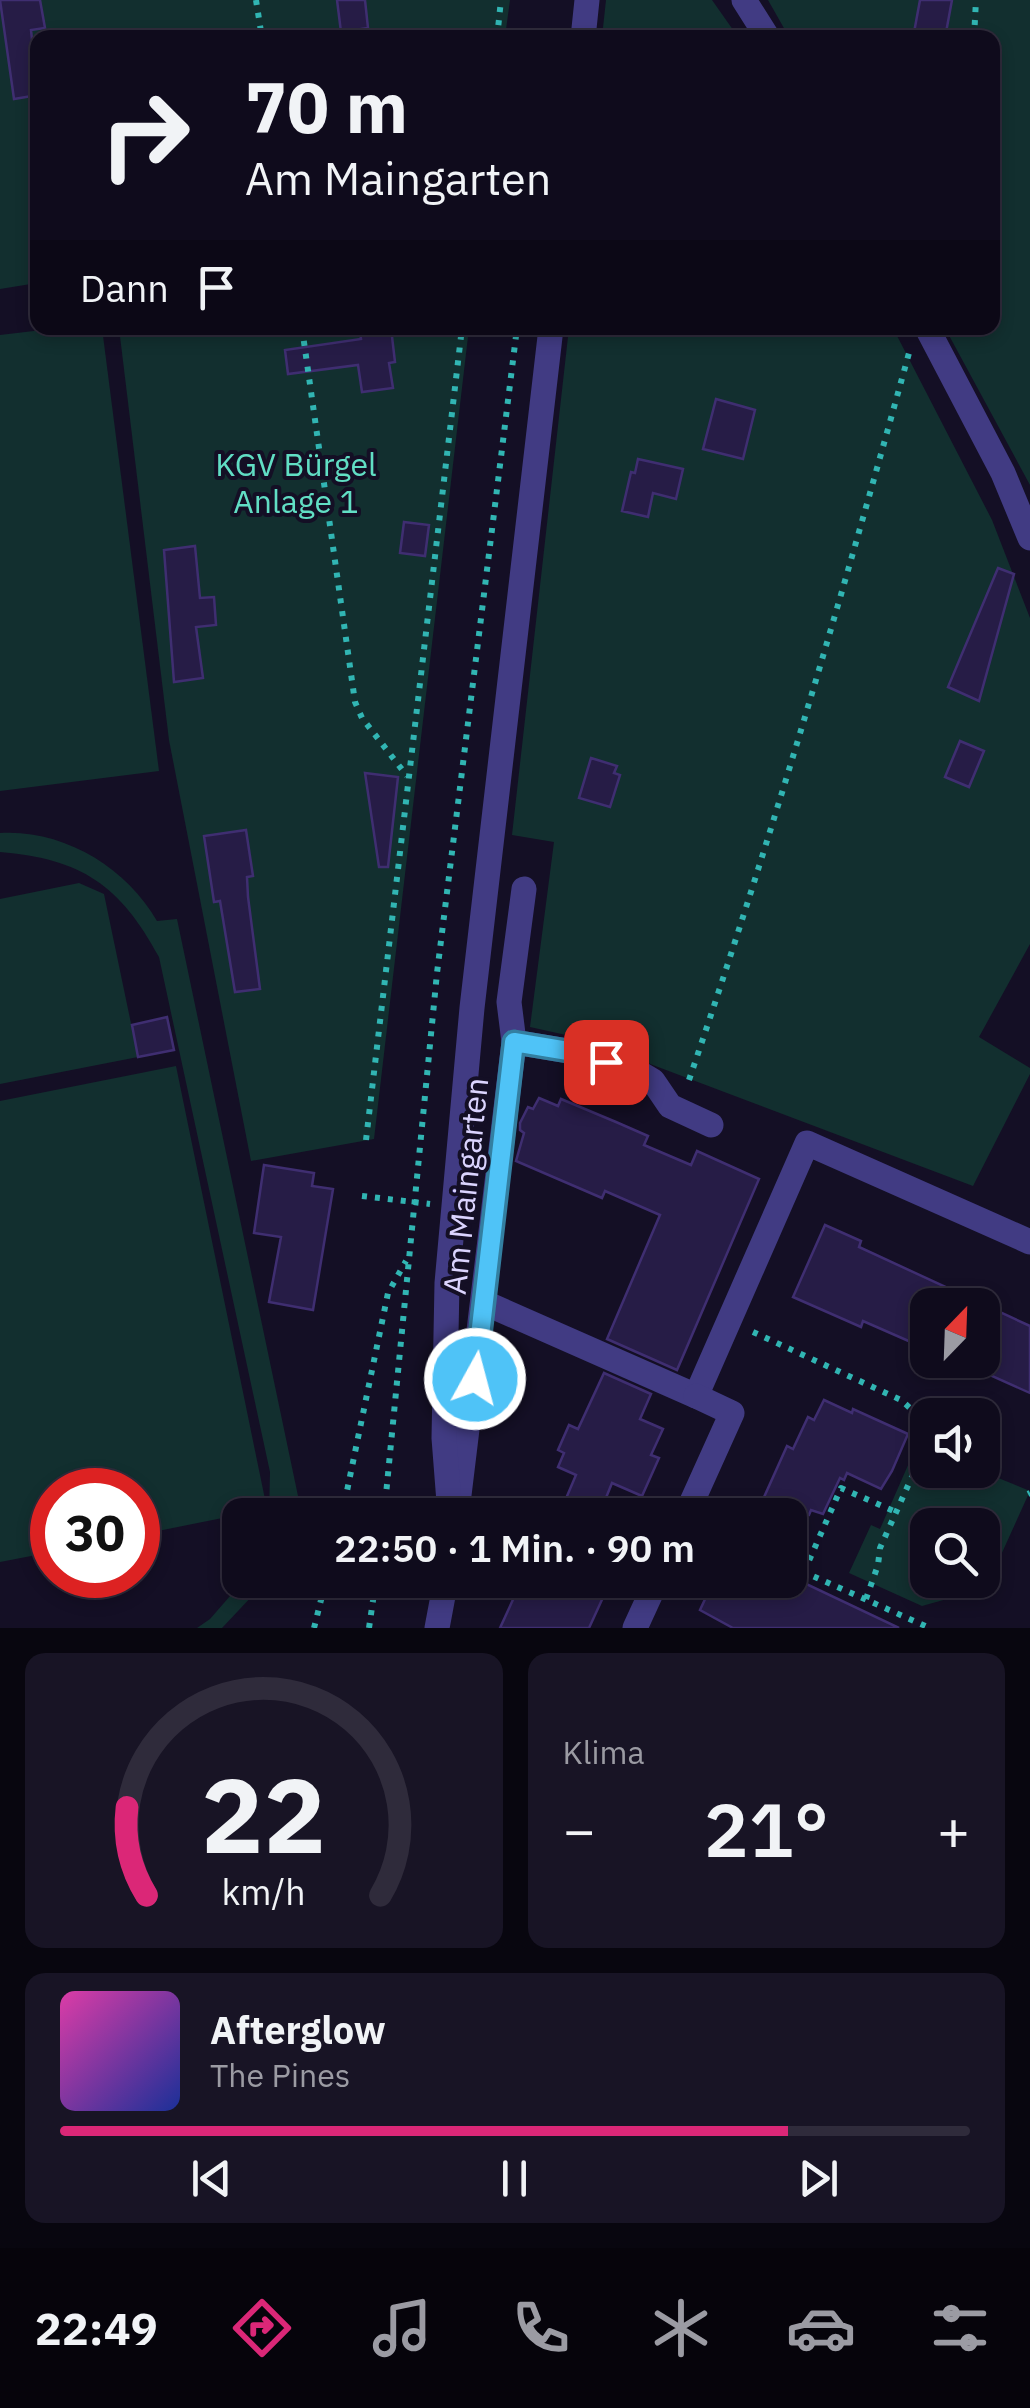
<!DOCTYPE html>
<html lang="de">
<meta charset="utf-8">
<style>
body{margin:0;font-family:"IBM Plex Sans",sans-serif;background:#181425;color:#f1f3f6;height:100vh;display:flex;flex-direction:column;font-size:38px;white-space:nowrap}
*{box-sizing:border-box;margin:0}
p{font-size:32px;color:#9b9ba3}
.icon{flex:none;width:55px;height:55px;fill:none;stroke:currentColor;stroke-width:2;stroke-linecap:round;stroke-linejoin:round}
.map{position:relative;height:1628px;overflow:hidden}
.details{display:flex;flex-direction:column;gap:25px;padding:25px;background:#08060f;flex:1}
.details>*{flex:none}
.top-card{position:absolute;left:30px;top:30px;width:970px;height:305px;border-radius:20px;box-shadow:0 5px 15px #0003,0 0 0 2px #2f2b3b;background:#0f0b1c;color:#f1f3f6;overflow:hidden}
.needle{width:65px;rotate:23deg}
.buttons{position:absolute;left:910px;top:1288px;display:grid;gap:20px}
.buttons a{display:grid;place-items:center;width:90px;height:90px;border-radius:20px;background:#0f0b1c;box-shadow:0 5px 15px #0003,0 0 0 2px #2f2b3b;font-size:50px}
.speed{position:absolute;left:30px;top:1468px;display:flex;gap:20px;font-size:50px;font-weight:700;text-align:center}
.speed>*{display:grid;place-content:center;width:130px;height:130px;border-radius:50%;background:#0f0b1c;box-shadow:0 5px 15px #0003,0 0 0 2px #2f2b3b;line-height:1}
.speed .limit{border:15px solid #d22;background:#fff;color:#111}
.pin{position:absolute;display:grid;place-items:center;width:85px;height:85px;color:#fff;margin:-42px;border-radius:20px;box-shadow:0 5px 15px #0006}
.me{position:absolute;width:110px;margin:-55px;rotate:7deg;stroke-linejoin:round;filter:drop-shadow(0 0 8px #0008)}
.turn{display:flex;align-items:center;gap:35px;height:210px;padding:0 50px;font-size:45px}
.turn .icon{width:130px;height:130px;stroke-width:2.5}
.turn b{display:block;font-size:70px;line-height:85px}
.then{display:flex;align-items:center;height:95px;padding:0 50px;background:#0003;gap:20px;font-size:38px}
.big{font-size:75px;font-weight:600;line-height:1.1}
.details .card{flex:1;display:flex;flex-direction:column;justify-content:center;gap:15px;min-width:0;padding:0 35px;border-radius:20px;background:#181425}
.details .dial{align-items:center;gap:0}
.dial svg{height:260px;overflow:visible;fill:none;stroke:#2f2b3b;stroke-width:7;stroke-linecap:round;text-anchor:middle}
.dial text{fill:#f1f3f6;stroke:none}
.song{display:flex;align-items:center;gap:30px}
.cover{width:120px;height:120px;border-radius:15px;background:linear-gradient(135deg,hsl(320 70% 55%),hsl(230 70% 35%))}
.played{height:10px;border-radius:5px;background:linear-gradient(90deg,#db2777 80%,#2f2b3b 80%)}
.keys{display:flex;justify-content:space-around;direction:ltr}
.heat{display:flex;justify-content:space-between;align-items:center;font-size:55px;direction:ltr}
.details .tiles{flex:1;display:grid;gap:25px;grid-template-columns:1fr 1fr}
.card:last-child{grid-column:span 2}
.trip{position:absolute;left:222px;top:1498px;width:585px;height:100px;border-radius:20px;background:#0f0b1c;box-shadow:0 5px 15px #0003,0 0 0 2px #2f2b3b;font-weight:600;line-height:100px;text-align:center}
.tab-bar{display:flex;height:160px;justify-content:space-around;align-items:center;background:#06040b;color:#9b9ba3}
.tab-bar .icon{width:70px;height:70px}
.tab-bar .current{color:#db2777}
.tab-bar b{font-size:45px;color:#f1f3f6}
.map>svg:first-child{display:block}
.green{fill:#122f2f;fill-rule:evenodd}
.building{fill:#261c46;stroke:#3f2e71;stroke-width:2.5}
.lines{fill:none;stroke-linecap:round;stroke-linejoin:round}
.path{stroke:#31b5b3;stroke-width:6;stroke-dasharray:5 8;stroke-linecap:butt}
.minor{stroke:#413b83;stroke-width:25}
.route-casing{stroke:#337fa1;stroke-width:25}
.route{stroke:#4fc3f7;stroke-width:18}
.labels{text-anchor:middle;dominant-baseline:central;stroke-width:8;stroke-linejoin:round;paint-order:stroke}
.park-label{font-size:32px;fill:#61dec4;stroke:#140f25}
.street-label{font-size:32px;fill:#dbd4fe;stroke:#140f25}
</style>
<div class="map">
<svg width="1030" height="1628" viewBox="0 0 1030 1628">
<rect width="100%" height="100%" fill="#140f25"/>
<g class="green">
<path d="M0,0H510L505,37L38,38L37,283L0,289Z"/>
<path d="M606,0H712L738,37H602Z"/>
<path d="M768,0H1030V485L945,328H992V38L789,37Z"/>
<path d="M59,328H102L159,771L0,791V335Z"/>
<path d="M119,328H469L374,1139L251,1161L169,740Z"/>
<path d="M569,328H893L992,520L1030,618V944L979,1037L1030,1068V1074L973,1186L584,1039L530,1027L554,842L512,835Z"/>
<path d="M0,833C63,829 126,867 157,921L177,919L302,1515H269L270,1472L159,957C120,885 82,859 0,852Z"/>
<path d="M79,883L104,894L138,1057L0,1084V899Z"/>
<path d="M176,1066L267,1509L138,1535V1490H52V1552L0,1562V1101Z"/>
<path d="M916,1447L927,1453L928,1470H966L984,1478L986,1473L1030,1491L986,1588L922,1606L849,1573L871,1525L880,1529ZM928,1525H982V1580H928Z"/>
<path d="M244,1580H262L254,1594L222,1628H197L210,1619Z"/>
</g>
<g class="building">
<path d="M0,0H40L45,28L31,30L38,95L14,99Z"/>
<path d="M337,0H365L368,28L341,32Z"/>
<path d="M920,0H952L945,38H913Z"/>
<path d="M391,328L395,362L389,363L393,388L362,392L358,365L288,374L285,350L361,339L360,332Z"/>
<path d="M716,399L755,410L743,459L703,449Z"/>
<path d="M638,459L683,469L676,499L653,493L648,517L622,511L631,472L635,473Z"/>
<path d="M404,522L429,525L425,556L400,553Z"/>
<path d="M195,546L200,598L214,597L216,625L196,627L203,678L174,682L164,550Z"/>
<path d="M998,568L1014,574L979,701L948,687Z"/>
<path d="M960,741L984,751L969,787L945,777Z"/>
<path d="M591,758L617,766L614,773L620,775L610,807L579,798Z"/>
<path d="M365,773L398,777L388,867H379Z"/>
<path d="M246,830L253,876L247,877L248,897L260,989L235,992L220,901L214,902L204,836Z"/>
<path d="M167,1017L174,1050L138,1057L132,1025Z"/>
<path d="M539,1098L558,1106L561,1099L616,1122L648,1136L644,1145L691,1165L697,1151L759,1179L677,1370L607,1339L660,1215L605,1191L602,1198L516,1161L524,1133L520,1130V1123L528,1107L533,1109Z"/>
<path d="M264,1165L314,1173L312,1186L333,1189L313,1310L269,1302L281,1237L254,1233Z"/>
<path d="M825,1225L861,1241L859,1247L1030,1326V1393L983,1372L982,1305H928V1327L920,1346L863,1321L861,1327L793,1297Z"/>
<path d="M604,1373L651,1394L640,1419L663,1429L651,1455L659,1458L642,1496L612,1483L599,1515H559L576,1475L558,1467L564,1453L558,1450L569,1425L578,1429Z"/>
<path d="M824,1400L852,1413L853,1409L908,1434L892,1471L881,1489L847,1473L844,1480L840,1478L823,1514L811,1510L809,1515H756L787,1446L793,1449L808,1417L814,1420Z"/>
<path d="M522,1580H611L589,1628H500Z"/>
<path d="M714,1580H798L899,1628H733L700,1610Z"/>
</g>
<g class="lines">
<g class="path">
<path d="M256,0L262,38"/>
<path d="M497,38L501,0"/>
<path d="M974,38L976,0"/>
<path d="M302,328L355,702L362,718L407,776"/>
<path d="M689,1080C771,840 842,597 909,353"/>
<path d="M366,1140L462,328"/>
<path d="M362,1196L430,1204"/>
<path d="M753,1332L901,1400L920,1417L928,1429"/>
<path d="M1028,1494L1030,1493"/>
<path d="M342,1515L388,1293L406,1261"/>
<path d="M384,1515L437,973L517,328"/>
<path d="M790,1566L930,1628"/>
<path d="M804,1572L841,1488L896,1512"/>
<path d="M866,1599L878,1565L880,1548L928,1441"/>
<path d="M314,1628L326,1580"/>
<path d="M369,1628L376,1580"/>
</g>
<g class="minor">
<path d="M744,0L768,38"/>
<path d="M583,38L587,0"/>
<path d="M927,328L1003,473L1030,538"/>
<path d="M514,1042L574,1052L638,1072L653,1081L670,1106L711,1125"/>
<path d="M485,1303L696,1396L807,1143L1030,1242"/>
<path d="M459,1495L514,1042L509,1002L524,889"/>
<path d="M450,1515L444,1438L447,1283L472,1008L551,328"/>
<path d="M686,1515L732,1413L696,1396"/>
<path d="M437,1628L446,1580"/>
<path d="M635,1628L657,1580"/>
</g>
</g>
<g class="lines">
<g class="route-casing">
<path id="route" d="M475,1379L514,1042L574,1052L606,1062"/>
</g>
<use href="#route" class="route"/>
</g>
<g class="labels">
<g class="park-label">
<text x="296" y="464">KGV Bürgel<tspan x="296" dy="37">Anlage 1</tspan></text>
</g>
<g class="street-label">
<text transform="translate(465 1186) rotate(-84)">Am Maingarten</text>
</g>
</g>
</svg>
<div class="buttons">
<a><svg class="needle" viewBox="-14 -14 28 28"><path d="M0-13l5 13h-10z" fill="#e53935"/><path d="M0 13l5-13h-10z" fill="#9b9ba3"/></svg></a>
<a><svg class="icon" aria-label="sound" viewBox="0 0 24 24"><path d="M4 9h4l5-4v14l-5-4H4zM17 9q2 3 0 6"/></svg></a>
<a><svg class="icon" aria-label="search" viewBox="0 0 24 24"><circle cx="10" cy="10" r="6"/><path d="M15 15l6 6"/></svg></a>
</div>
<div class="speed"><div class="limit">30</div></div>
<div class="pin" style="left:606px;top:1062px;background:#d93025"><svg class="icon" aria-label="arrive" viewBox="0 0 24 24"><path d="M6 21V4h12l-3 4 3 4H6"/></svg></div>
<svg class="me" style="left:475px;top:1379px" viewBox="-20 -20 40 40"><circle r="17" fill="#4fc3f7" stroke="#fff" stroke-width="3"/><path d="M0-11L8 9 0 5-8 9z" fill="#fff"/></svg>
<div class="trip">22:50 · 1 Min. · 90 m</div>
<div class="top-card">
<div class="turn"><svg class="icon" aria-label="right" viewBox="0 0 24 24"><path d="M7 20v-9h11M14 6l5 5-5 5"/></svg><div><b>70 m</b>Am Maingarten</div></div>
<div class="then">Dann<svg class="icon" aria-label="arrive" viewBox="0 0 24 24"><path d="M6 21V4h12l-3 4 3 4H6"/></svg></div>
</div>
</div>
<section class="details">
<div class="tiles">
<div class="card dial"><svg viewBox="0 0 100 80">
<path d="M14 69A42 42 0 1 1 86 69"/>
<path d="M14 69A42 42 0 0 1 8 42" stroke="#db2777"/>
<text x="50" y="56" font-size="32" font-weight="700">22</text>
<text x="50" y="72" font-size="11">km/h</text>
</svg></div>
<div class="card"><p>Klima</p>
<div class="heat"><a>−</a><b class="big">21°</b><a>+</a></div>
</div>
<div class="card">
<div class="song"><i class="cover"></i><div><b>Afterglow</b><p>The Pines</p></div></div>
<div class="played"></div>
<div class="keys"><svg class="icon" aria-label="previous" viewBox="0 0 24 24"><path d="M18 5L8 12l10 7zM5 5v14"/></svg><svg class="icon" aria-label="pause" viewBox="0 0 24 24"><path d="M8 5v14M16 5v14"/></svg><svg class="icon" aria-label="next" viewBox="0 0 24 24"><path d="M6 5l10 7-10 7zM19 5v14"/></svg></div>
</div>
</div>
</section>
<nav class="tab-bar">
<b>22:49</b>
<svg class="icon current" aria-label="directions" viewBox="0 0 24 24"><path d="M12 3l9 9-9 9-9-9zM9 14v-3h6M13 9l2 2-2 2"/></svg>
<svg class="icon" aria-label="music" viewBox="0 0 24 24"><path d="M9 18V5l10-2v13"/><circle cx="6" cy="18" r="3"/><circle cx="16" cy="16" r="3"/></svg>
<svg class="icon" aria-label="phone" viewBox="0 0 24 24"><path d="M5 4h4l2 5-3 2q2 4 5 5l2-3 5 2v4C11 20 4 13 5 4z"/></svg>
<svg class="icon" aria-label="climate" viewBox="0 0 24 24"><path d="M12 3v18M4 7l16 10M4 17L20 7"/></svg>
<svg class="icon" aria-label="car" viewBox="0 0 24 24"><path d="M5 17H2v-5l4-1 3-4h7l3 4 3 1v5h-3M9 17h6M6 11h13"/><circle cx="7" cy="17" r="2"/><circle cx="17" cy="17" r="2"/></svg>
<svg class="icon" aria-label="filters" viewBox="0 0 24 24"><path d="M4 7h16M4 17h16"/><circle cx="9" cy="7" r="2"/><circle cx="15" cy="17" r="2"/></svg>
</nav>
